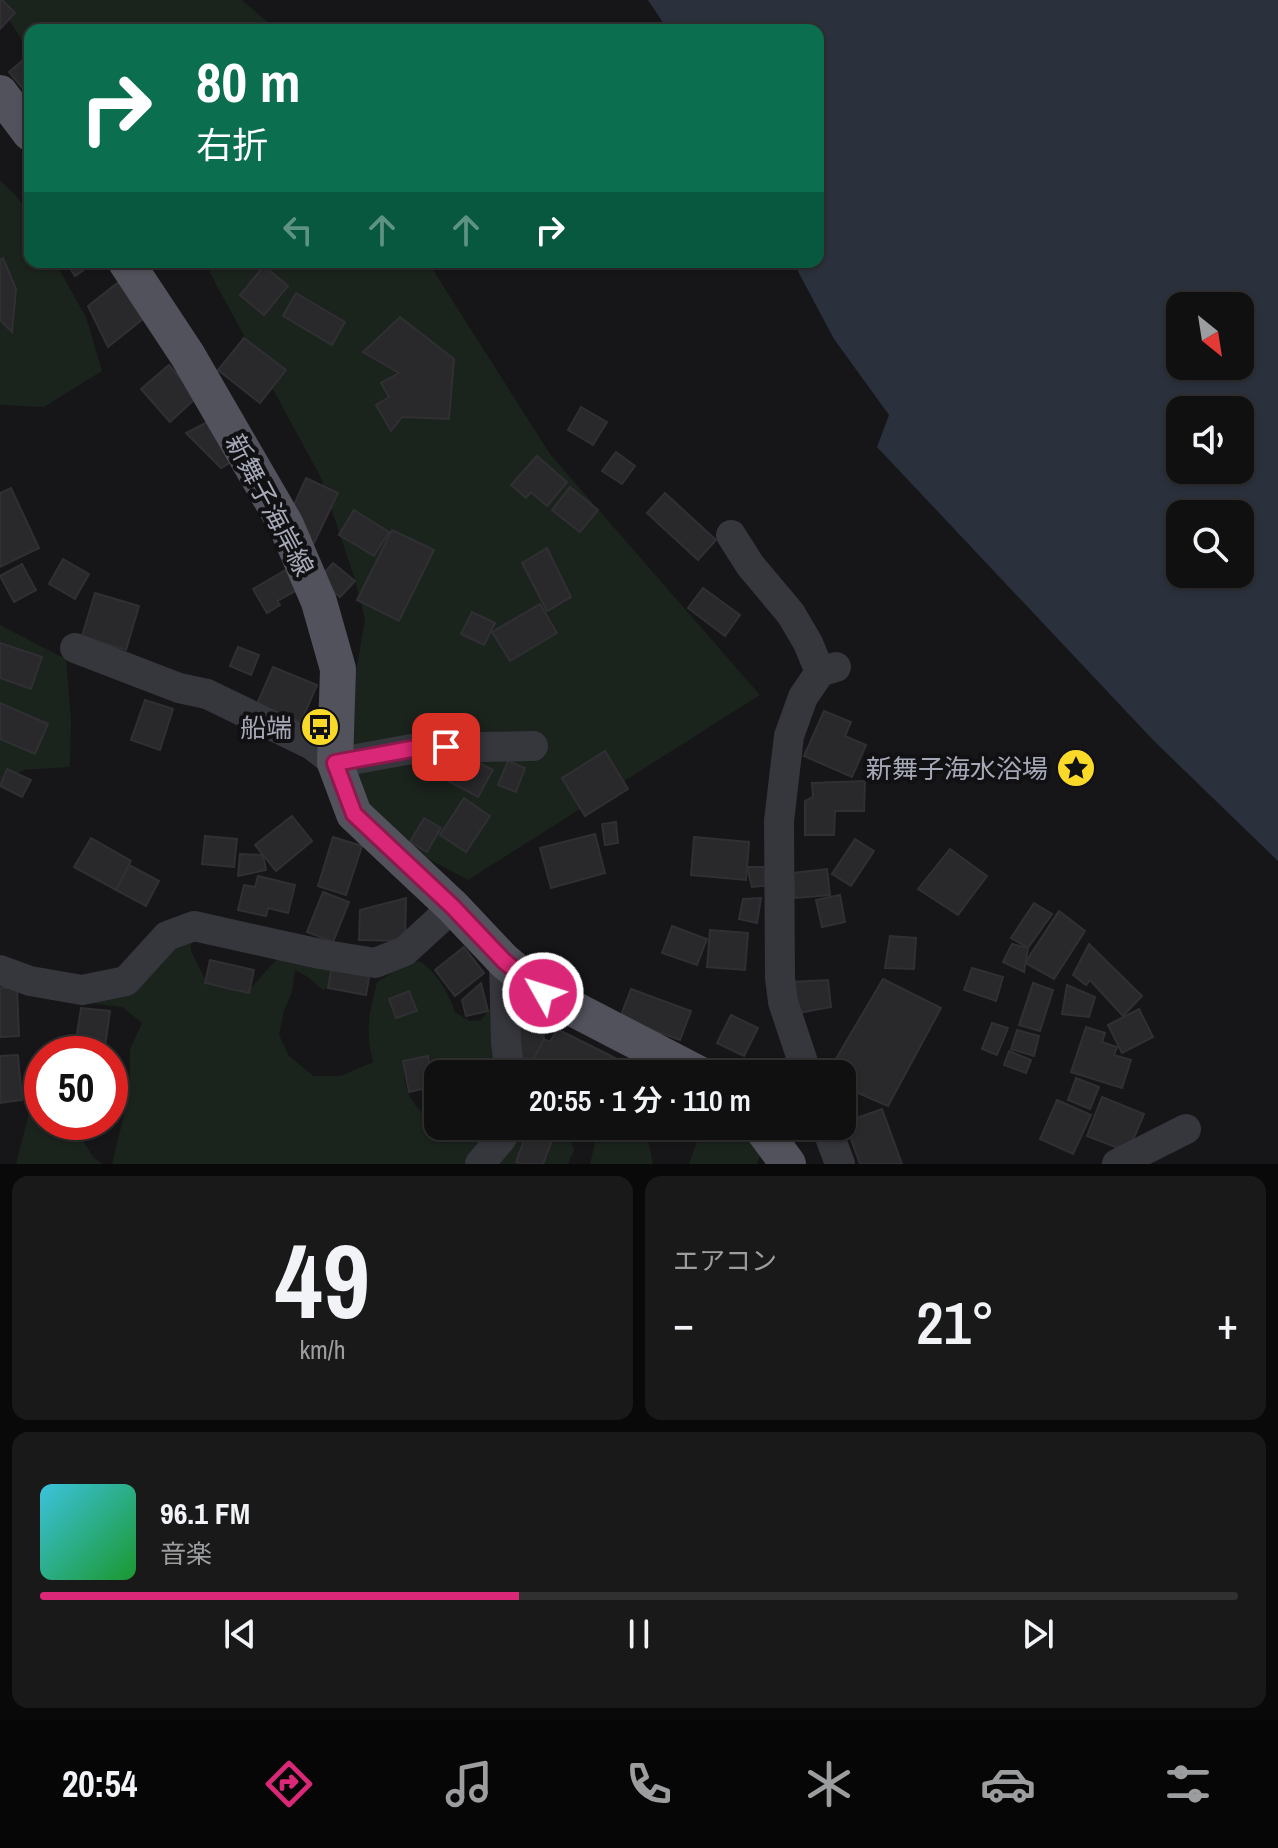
<!DOCTYPE html>
<html lang="ja">
<meta charset="utf-8">
<style>
body{margin:0;font-family:"Archivo Narrow","Noto Sans JP",sans-serif;background:#19191a;color:#f1f3f6;height:100vh;display:flex;flex-direction:column;font-size:30px;white-space:nowrap}
*{box-sizing:border-box;margin:0}
p{font-size:26px;color:#9c9d9f}
.icon{flex:none;width:44px;height:44px;fill:none;stroke:currentColor;stroke-width:2;stroke-linecap:round;stroke-linejoin:round}
.map{position:relative;height:1164px;overflow:hidden}
.side{display:flex;flex-direction:column;gap:12px;padding:12px;background:#090909;flex:1}
.side>*{flex:none}
.hud{position:absolute;left:24px;top:24px;width:800px;height:244px;border-radius:16px;box-shadow:0 2px 6px #0004,0 0 0 2px #303031;background:#0b6e4f;color:#fff;overflow:hidden}
.needle{width:52px;rotate:150deg}
.fabs{position:absolute;left:1166px;top:292px;display:grid;gap:16px}
.fabs a{display:grid;place-items:center;width:88px;height:88px;border-radius:16px;background:#101011;box-shadow:0 2px 6px #0004,0 0 0 2px #303031;font-size:40px}
.speed{position:absolute;left:24px;top:1036px;display:flex;gap:16px;font-size:40px;font-weight:700;text-align:center}
.speed>*{display:grid;place-content:center;width:104px;height:104px;border-radius:50%;background:#101011;box-shadow:0 2px 6px #0004,0 0 0 2px #303031;line-height:1}
.speed .limit{border:12px solid #d22;background:#fff;color:#111}
.pin{position:absolute;display:grid;place-items:center;width:68px;height:68px;color:#fff;margin:-34px;border-radius:16px;box-shadow:0 4px 12px #0006}
.me{position:absolute;width:88px;margin:-44px;rotate:309deg;stroke-linejoin:round;filter:drop-shadow(0 0 6px #0008)}
.turn{display:flex;align-items:center;gap:28px;height:168px;padding:0 40px;font-size:36px}
.turn .icon{width:104px;height:104px;stroke-width:2.5}
.turn b{display:block;font-size:56px;line-height:68px}
.lanes{display:flex;align-items:center;height:76px;padding:0 40px;background:#0003;justify-content:center;gap:40px;direction:ltr}
.lanes .off{opacity:.35}
.big{font-size:60px;font-weight:600;line-height:1.1}
.side .widget{flex:1;display:flex;flex-direction:column;justify-content:center;gap:12px;min-width:0;padding:0 28px;border-radius:16px;background:#19191a}
.side .dial{align-items:center;gap:0}
.dial b{font-size:104px;line-height:1}
.song{display:flex;align-items:center;gap:24px}
.cover{width:96px;height:96px;border-radius:12px;background:linear-gradient(135deg,hsl(190 70% 55%),hsl(130 70% 35%))}
.played{height:8px;border-radius:4px;background:linear-gradient(90deg,#db2777 40%,#303031 40%)}
.keys{display:flex;justify-content:space-around;direction:ltr}
.heat{display:flex;justify-content:space-between;align-items:center;font-size:44px;direction:ltr}
.side .tiles{flex:1;display:grid;gap:12px;grid-template-columns:1fr 1fr}
.widget:last-child{grid-column:span 2}
.trip{position:absolute;left:424px;top:1060px;width:432px;height:80px;border-radius:16px;background:#101011;box-shadow:0 2px 6px #0004,0 0 0 2px #303031;font-weight:600;line-height:80px;text-align:center}
.tabs{display:flex;height:128px;justify-content:space-around;align-items:center;background:#060607;color:#9c9d9f}
.tabs .icon{width:56px;height:56px}
.tabs .current{color:#db2777}
.tabs b{font-size:36px;color:#f1f3f6}
.map>svg:first-child{display:block}
.green{fill:#1b231d}
.water{fill:#2b313c;fill-rule:evenodd}
.building{fill:#29282b;stroke:#302f33;stroke-width:2}
.lines{fill:none;stroke-linecap:round;stroke-linejoin:round}
.minor{stroke:#36363d;stroke-width:30}
.major{stroke:#52525c;stroke-width:36}
.route-casing{stroke:#8e194d;stroke-width:20}
.route{stroke:#db2777;stroke-width:14}
.labels{text-anchor:middle;dominant-baseline:central;stroke-width:8;stroke-linejoin:round;paint-order:stroke}
.street-label{font-size:26px;fill:#a6a9b8;stroke:#111012}
.poi-label{font-size:26px;fill:#a6a9b8;stroke:#111012;text-anchor:end}
</style>
<div class="map">
<svg width="1278" height="1164" viewBox="0 0 1278 1164">
<rect width="100%" height="100%" fill="#161517"/>
<g class="green">
<path d="M0,0H242L277,30H30V50L21,39L0,5Z"/>
<path d="M0,181C33,208 30,222 30,262H55L86,317L102,371L44,407L0,405Z"/>
<path d="M204,262H428L550,454L760,695L468,880L380,833L340,765L365,619L355,580L321,478Z"/>
<path d="M0,625L66,659L71,719L70,767L24,770L0,782Z"/>
<path d="M191,938V951L208,985L248,991L285,950L332,965L328,988L323,990L308,977L295,970L292,992L284,1011L279,1035L289,1056L314,1076H340L373,1062C365,1029 369,1014 377,982L404,965L419,961C435,969 450,995 455,1012L470,1021L481,1020L488,1011L501,1001L507,1060L525,1069L526,1074H482L467,1063V1074H441L428,1056L403,1061C405,1085 405,1095 422,1112C427,1117 430,1123 435,1128C448,1129 457,1127 464,1140L477,1132L479,1126H567L574,1150L568,1164H112L129,1094L130,1049L142,1023L122,1007L71,1001L105,978Z"/>
<path d="M34,1093L42,1098V1122H71L94,1158L103,1164H16Z"/>
<path d="M599,1126H651L648,1139L653,1164H590Z"/>
<path d="M692,1126H745L761,1153L757,1164H689L698,1139Z"/>
</g>
<path class="water" d="M648,0H1278V861L1154,741L877,447L889,415L834,339L793,262H818V30H668ZM1180,306H1240V366H1180ZM1180,410H1240V470H1180ZM1180,514H1240V574H1180Z"/>
<g class="building">
<path d="M0,0H2L15,13L0,29Z"/>
<path d="M30,54V97L9,72Z"/>
<path d="M3,258L16,289L12,332L0,320V260Z"/>
<path d="M66,262H95L75,276Z"/>
<path d="M264,266L288,286L264,315L240,295Z"/>
<path d="M120,281L148,315L108,347L88,306Z"/>
<path d="M296,293L345,322L332,345L283,316Z"/>
<path d="M400,317L454,359L449,419L402,417L391,431L376,405L389,397L381,383L399,373L363,352Z"/>
<path d="M244,338L286,370L260,403L218,370Z"/>
<path d="M169,365L197,397L170,422L141,389Z"/>
<path d="M581,407L607,422L593,445L568,430Z"/>
<path d="M211,420L233,461L221,468L186,433Z"/>
<path d="M616,452L635,466L622,484L602,471Z"/>
<path d="M537,456L567,482L547,506L531,492L526,498L511,485Z"/>
<path d="M306,478L338,493L314,543L294,534L289,516Z"/>
<path d="M570,487L598,510L580,532L552,510Z"/>
<path d="M11,488L39,548L0,567V493Z"/>
<path d="M665,493L716,540L698,560L647,513Z"/>
<path d="M354,510L389,532L374,556L339,535Z"/>
<path d="M392,530L434,550L399,621L357,600Z"/>
<path d="M547,548L571,597L547,611L522,563Z"/>
<path d="M63,559L89,574L75,599L49,584Z"/>
<path d="M333,563L355,581L340,597L319,579Z"/>
<path d="M22,564L36,590L14,602L0,576Z"/>
<path d="M287,569L299,589L277,601L280,605L267,613L253,589Z"/>
<path d="M703,588L740,615L725,636L688,608Z"/>
<path d="M95,593L139,606L126,650L82,636Z"/>
<path d="M540,604L557,633L510,661L492,632Z"/>
<path d="M472,612L495,623L484,645L461,634Z"/>
<path d="M0,643L42,657L31,689L0,678Z"/>
<path d="M238,647L259,655L251,675L230,666Z"/>
<path d="M273,667L317,685L301,722L257,704Z"/>
<path d="M145,700L173,709L160,750L131,740Z"/>
<path d="M0,703L48,724L35,754L0,739Z"/>
<path d="M824,711L851,722L845,736L866,745L852,777L804,756Z"/>
<path d="M605,751L628,789L585,816L562,778Z"/>
<path d="M460,753L493,770L478,797L446,780Z"/>
<path d="M508,761L525,768L516,792L498,785Z"/>
<path d="M7,769L31,780L22,797L0,786Z"/>
<path d="M865,781L864,811H835L834,835H805V801L813,797L812,783Z"/>
<path d="M464,798L490,816L466,852L440,835Z"/>
<path d="M292,816L312,841L276,871L255,845Z"/>
<path d="M424,818L441,828L427,852L410,842Z"/>
<path d="M616,822L618,843L605,845L602,824Z"/>
<path d="M595,834L605,873L551,888L540,848Z"/>
<path d="M205,836L237,839L234,867L202,864Z"/>
<path d="M333,837L362,846L346,895L318,886Z"/>
<path d="M694,837L749,842L746,880L691,875Z"/>
<path d="M91,838L131,861L116,890L74,867Z"/>
<path d="M855,839L874,851L851,886L832,874Z"/>
<path d="M950,849L987,876L958,915L918,889Z"/>
<path d="M240,854L263,855L266,870L238,876Z"/>
<path d="M129,865L159,881L146,906L116,890Z"/>
<path d="M747,867H771V885L752,887Z"/>
<path d="M827,869L830,895L795,898L793,873Z"/>
<path d="M258,876L295,885L288,913L268,908L266,916L238,910L244,885L255,887Z"/>
<path d="M323,892L349,902L333,942L307,932Z"/>
<path d="M840,895L845,922L822,927L816,900Z"/>
<path d="M406,898L405,941L359,940L360,910Z"/>
<path d="M761,898L757,923L739,919L743,899Z"/>
<path d="M1034,903L1052,914L1028,948L1011,938Z"/>
<path d="M1059,911L1085,931L1054,979L1025,963Z"/>
<path d="M672,926L707,939L697,965L662,953Z"/>
<path d="M710,930L748,933L745,970L707,967Z"/>
<path d="M890,936L916,938L914,969L885,968Z"/>
<path d="M1012,944L1028,948L1024,972L1003,962Z"/>
<path d="M1089,944L1142,996L1123,1016L1090,980L1086,985L1073,975Z"/>
<path d="M464,947L484,973L455,996L435,970Z"/>
<path d="M210,960L254,970L249,993L205,983Z"/>
<path d="M332,965L370,972L366,995L328,988Z"/>
<path d="M972,968L1003,977L996,1001L964,990Z"/>
<path d="M883,979L941,1008L888,1106L842,1086V1074H827Z"/>
<path d="M828,980L831,1007L793,1014L790,982Z"/>
<path d="M481,983L488,1011L466,1016L462,1000Z"/>
<path d="M1033,983L1053,990L1040,1031L1019,1025Z"/>
<path d="M1067,985L1095,997L1089,1017L1062,1014Z"/>
<path d="M17,987L19,1036L0,1037V988Z"/>
<path d="M631,989L691,1011L680,1040L620,1018Z"/>
<path d="M409,991L417,1011L396,1018L389,999Z"/>
<path d="M540,999L544,1039L533,1060L514,1062L508,1003Z"/>
<path d="M81,1008L110,1011L104,1054H74Z"/>
<path d="M1139,1009L1153,1037L1122,1053L1108,1025Z"/>
<path d="M731,1015L758,1028L744,1056L717,1043Z"/>
<path d="M992,1023L1008,1028L997,1055L982,1049Z"/>
<path d="M1086,1027L1105,1033L1102,1042L1117,1047L1114,1055L1131,1060L1122,1088L1071,1072Z"/>
<path d="M557,1029L617,1059L609,1074H536L528,1070L544,1039L550,1042Z"/>
<path d="M1017,1030L1039,1036L1034,1056L1011,1049Z"/>
<path d="M1009,1051L1031,1060L1026,1073L1004,1065Z"/>
<path d="M18,1055L22,1100L0,1103V1056Z"/>
<path d="M428,1056L435,1086L409,1092L403,1061Z"/>
<path d="M1076,1078L1099,1087L1090,1109L1068,1100Z"/>
<path d="M1102,1097L1144,1114L1128,1152L1087,1136Z"/>
<path d="M1057,1100L1091,1115L1073,1154L1040,1139Z"/>
<path d="M882,1109L902,1164H860L845,1122Z"/>
<path d="M438,1117V1126H476L472,1138L435,1128Z"/>
<path d="M527,1133L551,1143L543,1164H522L516,1162Z"/>
</g>
<g class="lines">
<g class="minor">
<path d="M731,535L750,565L791,614L808,643L820,672"/>
<path d="M75,648L179,688L207,694L312,745L335,763L417,748L533,746"/>
<path d="M504,961L506,1042L510,1074"/>
<path d="M0,970L30,981L82,990L126,981L167,936L194,926L320,954L375,963L405,951L453,907"/>
<path d="M807,1074L783,1002L780,978L779,821L789,736L803,697L820,672L836,667"/>
<path d="M826,1126L840,1164"/>
<path d="M480,1164L501,1139L509,1126"/>
<path d="M1117,1164L1186,1129"/>
</g>
<g class="major">
<path d="M0,93L30,133"/>
<path d="M126,262L188,356L286,525L319,602L338,669L335,763L354,814L453,907L504,961L543,993L699,1074"/>
<path d="M760,1126L788,1164"/>
</g>
</g>
<g class="lines">
<g class="route-casing">
<path id="route" d="M446,747L417,748L335,763L354,814L453,907L504,961L543,993"/>
</g>
<use href="#route" class="route"/>
</g>
<defs>
<g id="bus-disc" transform="scale(2)"><circle r="9.5" fill="#fbd929" stroke="#111012"/><path d="M-5-6H5V4H4V6H2V4H-2V6H-4V4H-5ZM-3.5-4V0h7V-4ZM-3.5 1.2v1.5H-2V1.2ZM2 1.2v1.5H3.5V1.2Z" fill="#111"/></g>
<g id="sight-disc" transform="scale(2)"><circle r="9.5" fill="#fbd929" stroke="#111012"/><path d="M0-6L1.8-2.2L6-1.7L2.9 1.2L3.7 5.4L0 3.3L-3.7 5.4L-2.9 1.2L-6-1.7L-1.8-2.2Z" fill="#111"/></g>
</defs>
<g fill-rule="evenodd">
<use href="#bus-disc" x="320" y="727"/>
<use href="#sight-disc" x="1076" y="768"/>
</g>
<g class="labels">
<g class="street-label">
<text transform="translate(270 505) rotate(62)">新舞子海岸線</text>
</g>
<g class="poi-label">
<text x="292" y="727">船端</text>
<text x="1048" y="768">新舞子海水浴場</text>
</g>
</g>
</svg>
<div class="fabs">
<a><svg class="needle" viewBox="-14 -14 28 28"><path d="M0-13l5 13h-10z" fill="#e53935"/><path d="M0 13l5-13h-10z" fill="#9c9d9f"/></svg></a>
<a><svg class="icon" aria-label="sound" viewBox="0 0 24 24"><path d="M4 9h4l5-4v14l-5-4H4zM17 9q2 3 0 6"/></svg></a>
<a><svg class="icon" aria-label="search" viewBox="0 0 24 24"><circle cx="10" cy="10" r="6"/><path d="M15 15l6 6"/></svg></a>
</div>
<div class="speed"><div class="limit">50</div></div>
<div class="pin" style="left:446px;top:747px;background:#d93025"><svg class="icon" aria-label="arrive" viewBox="0 0 24 24"><path d="M6 21V4h12l-3 4 3 4H6"/></svg></div>
<svg class="me" style="left:543px;top:993px" viewBox="-20 -20 40 40"><circle r="17" fill="#db2777" stroke="#fff" stroke-width="3"/><path d="M0-11L8 9 0 5-8 9z" fill="#fff"/></svg>
<div class="trip">20:55 · 1 分 · 110 m</div>
<div class="hud">
<div class="turn"><svg class="icon" aria-label="right" viewBox="0 0 24 24"><path d="M7 20v-9h11M14 6l5 5-5 5"/></svg><div><b>80 m</b>右折</div></div>
<div class="lanes"><svg class="icon off" aria-label="left" viewBox="0 0 24 24"><path d="M17 20v-9H6M10 6l-5 5 5 5"/></svg><svg class="icon off" aria-label="ahead" viewBox="0 0 24 24"><path d="M12 20V5M6 11l6-6 6 6"/></svg><svg class="icon off" aria-label="ahead" viewBox="0 0 24 24"><path d="M12 20V5M6 11l6-6 6 6"/></svg><svg class="icon" aria-label="right" viewBox="0 0 24 24"><path d="M7 20v-9h11M14 6l5 5-5 5"/></svg></div>
</div>
</div>
<section class="side">
<div class="tiles">
<div class="widget dial"><b>49</b><p>km/h</p></div>
<div class="widget"><p>エアコン</p>
<div class="heat"><a>−</a><b class="big">21°</b><a>+</a></div>
</div>
<div class="widget">
<div class="song"><i class="cover"></i><div><b>96.1 FM</b><p>音楽</p></div></div>
<div class="played"></div>
<div class="keys"><svg class="icon" aria-label="previous" viewBox="0 0 24 24"><path d="M18 5L8 12l10 7zM5 5v14"/></svg><svg class="icon" aria-label="pause" viewBox="0 0 24 24"><path d="M8 5v14M16 5v14"/></svg><svg class="icon" aria-label="next" viewBox="0 0 24 24"><path d="M6 5l10 7-10 7zM19 5v14"/></svg></div>
</div>
</div>
</section>
<nav class="tabs">
<b>20:54</b>
<svg class="icon current" aria-label="directions" viewBox="0 0 24 24"><path d="M12 3l9 9-9 9-9-9zM9 14v-3h6M13 9l2 2-2 2"/></svg>
<svg class="icon" aria-label="music" viewBox="0 0 24 24"><path d="M9 18V5l10-2v13"/><circle cx="6" cy="18" r="3"/><circle cx="16" cy="16" r="3"/></svg>
<svg class="icon" aria-label="phone" viewBox="0 0 24 24"><path d="M5 4h4l2 5-3 2q2 4 5 5l2-3 5 2v4C11 20 4 13 5 4z"/></svg>
<svg class="icon" aria-label="climate" viewBox="0 0 24 24"><path d="M12 3v18M4 7l16 10M4 17L20 7"/></svg>
<svg class="icon" aria-label="car" viewBox="0 0 24 24"><path d="M5 17H2v-5l4-1 3-4h7l3 4 3 1v5h-3M9 17h6M6 11h13"/><circle cx="7" cy="17" r="2"/><circle cx="17" cy="17" r="2"/></svg>
<svg class="icon" aria-label="filters" viewBox="0 0 24 24"><path d="M4 7h16M4 17h16"/><circle cx="9" cy="7" r="2"/><circle cx="15" cy="17" r="2"/></svg>
</nav>
